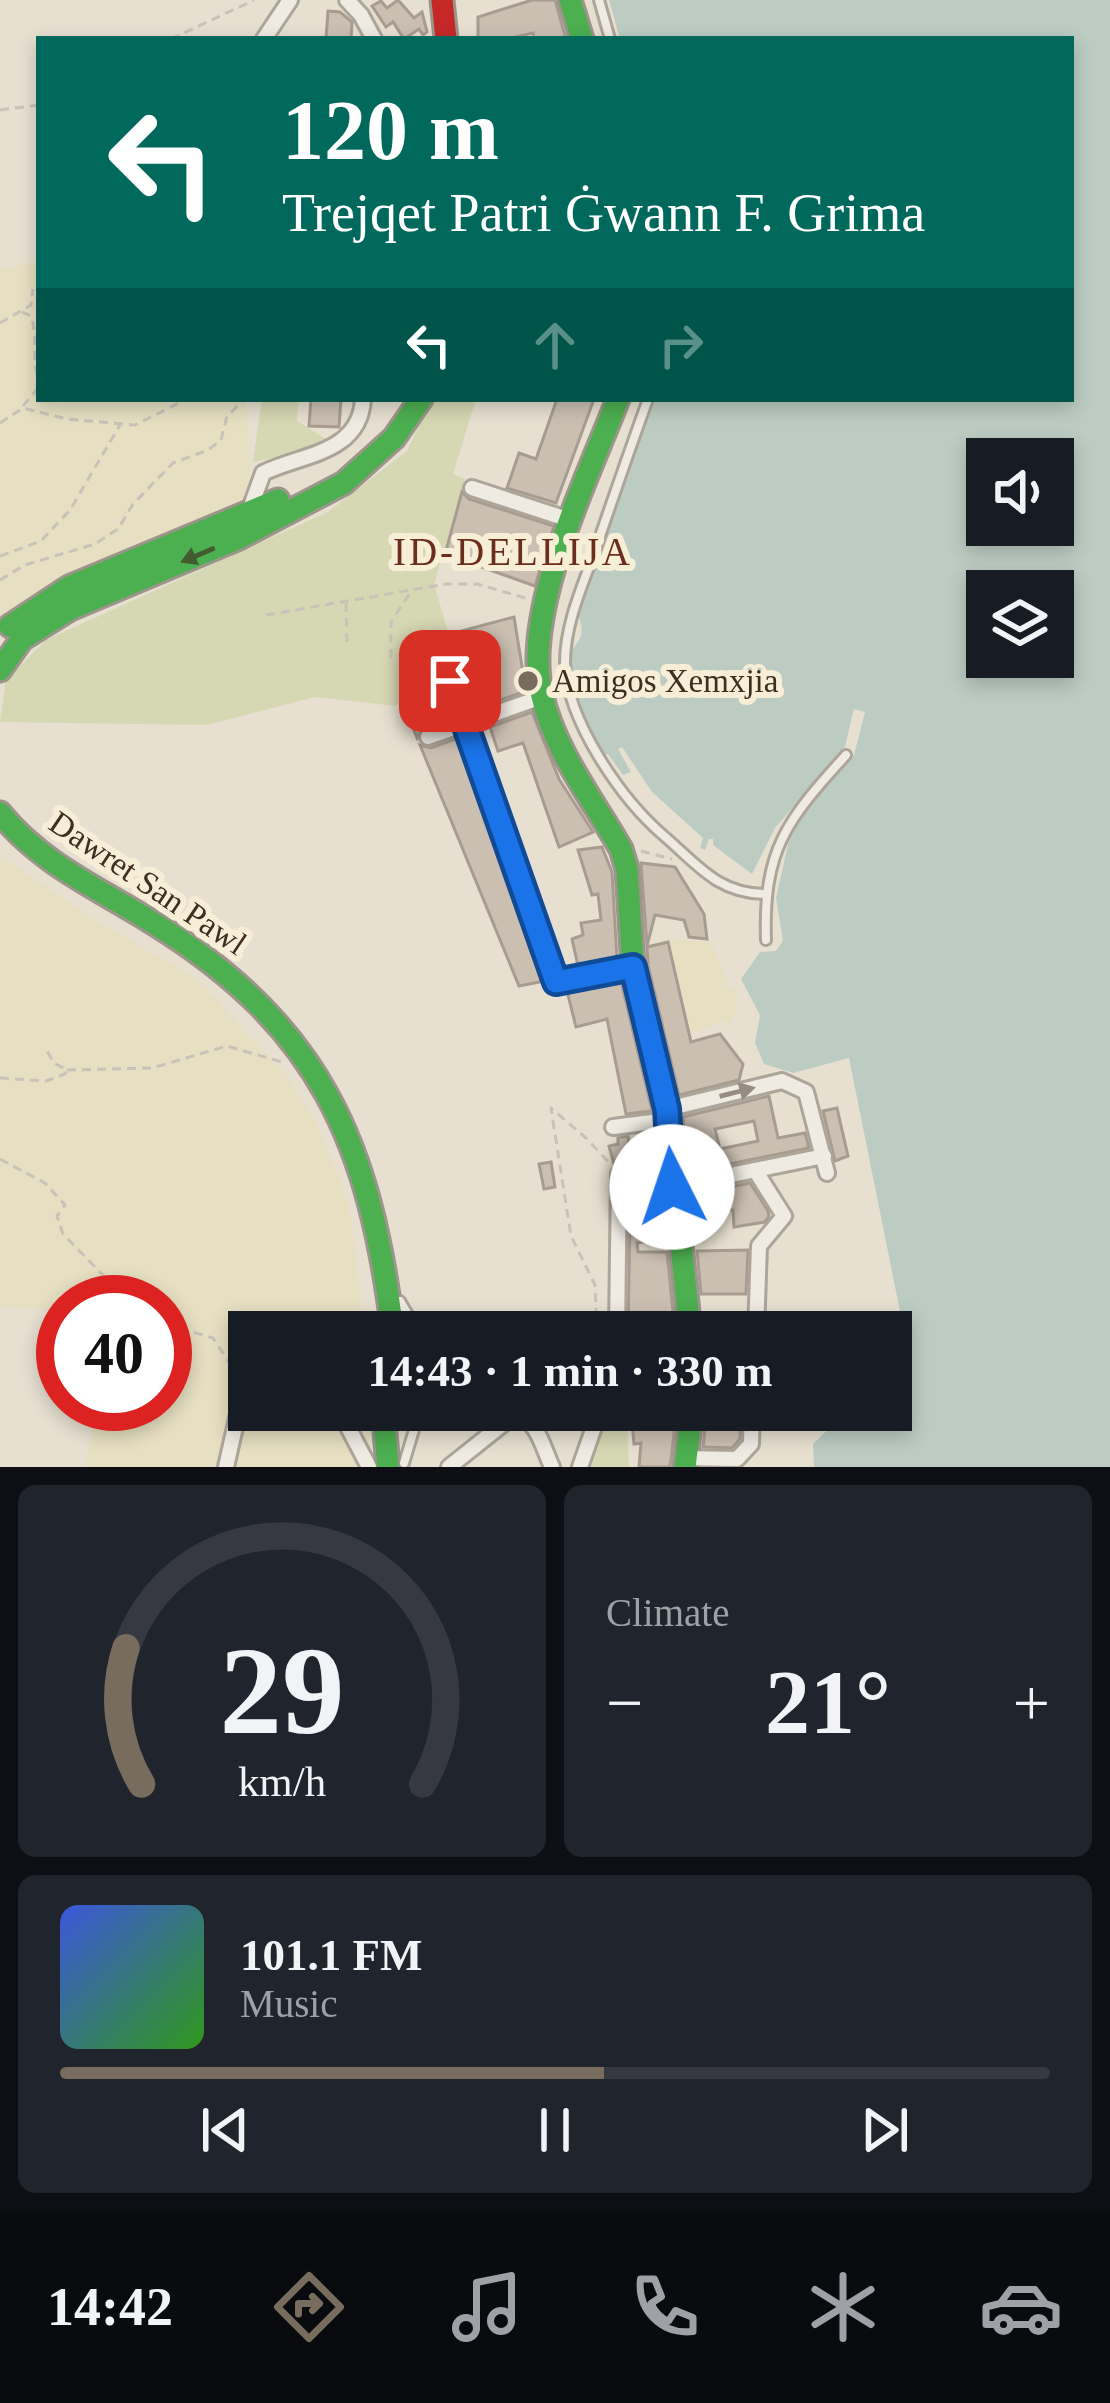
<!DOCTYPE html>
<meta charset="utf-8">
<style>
body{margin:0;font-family:"Times New Roman",serif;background:#20242c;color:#f1f3f6;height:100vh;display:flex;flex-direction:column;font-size:45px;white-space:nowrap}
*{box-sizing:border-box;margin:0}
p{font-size:39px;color:#9ea1a6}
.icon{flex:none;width:66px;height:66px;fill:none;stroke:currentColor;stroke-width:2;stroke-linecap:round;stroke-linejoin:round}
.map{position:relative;height:1467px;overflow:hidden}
.side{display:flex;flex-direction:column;gap:18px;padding:18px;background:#0d0f14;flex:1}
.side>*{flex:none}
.top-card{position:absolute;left:36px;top:36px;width:1038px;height:366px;border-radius:0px;box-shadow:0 6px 18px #0003;background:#00695c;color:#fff;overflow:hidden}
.buttons{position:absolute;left:966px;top:438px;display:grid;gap:24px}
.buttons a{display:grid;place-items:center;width:108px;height:108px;border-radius:0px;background:#171b24;box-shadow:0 6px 18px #0003;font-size:60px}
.speed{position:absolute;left:36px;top:1275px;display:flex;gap:24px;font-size:60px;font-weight:700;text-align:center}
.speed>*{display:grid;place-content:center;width:156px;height:156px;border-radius:50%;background:#171b24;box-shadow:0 6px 18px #0003;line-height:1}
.speed .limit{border:18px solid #d22;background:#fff;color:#111}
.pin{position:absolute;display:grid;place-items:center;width:102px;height:102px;color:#fff;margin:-51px;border-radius:24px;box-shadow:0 6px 18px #0006}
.me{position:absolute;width:132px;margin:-66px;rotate:356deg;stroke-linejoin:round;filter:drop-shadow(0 0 9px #0008)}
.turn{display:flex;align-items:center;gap:42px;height:252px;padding:0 48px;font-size:54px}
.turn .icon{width:156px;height:156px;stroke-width:2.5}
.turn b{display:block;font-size:84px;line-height:102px}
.lanes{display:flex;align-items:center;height:114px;padding:0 48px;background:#0003;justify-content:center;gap:60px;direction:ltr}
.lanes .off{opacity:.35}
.big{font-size:90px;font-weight:800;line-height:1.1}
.side .card{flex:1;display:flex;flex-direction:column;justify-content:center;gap:18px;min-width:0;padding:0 42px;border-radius:18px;background:#20242c}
.side .dial{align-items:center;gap:0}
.dial svg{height:312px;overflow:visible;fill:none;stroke:#363941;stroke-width:7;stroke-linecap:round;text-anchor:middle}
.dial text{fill:#f1f3f6;stroke:none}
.song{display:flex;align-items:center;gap:36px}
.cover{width:144px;height:144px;border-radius:18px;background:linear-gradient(135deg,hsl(230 70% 55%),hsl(110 70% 35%))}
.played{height:12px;border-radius:6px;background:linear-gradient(90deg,#786c5e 55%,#363941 55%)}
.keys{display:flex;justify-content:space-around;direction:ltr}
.heat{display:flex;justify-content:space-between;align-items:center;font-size:66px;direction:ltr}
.side .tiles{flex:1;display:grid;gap:18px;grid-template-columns:1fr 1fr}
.card:last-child{grid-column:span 2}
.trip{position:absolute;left:228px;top:1311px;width:684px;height:120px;border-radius:0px;background:#171b24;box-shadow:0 6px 18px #0003;font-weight:800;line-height:120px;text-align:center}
.tab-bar{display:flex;height:192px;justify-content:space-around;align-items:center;background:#090b0e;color:#9ea1a6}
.tab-bar .icon{width:84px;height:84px}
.tab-bar .current{color:#786c5e}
.tab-bar b{font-size:54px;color:#f1f3f6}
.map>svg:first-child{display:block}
.farmland{fill:#e6dfc2}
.green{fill:#d6d7b3}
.water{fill:#bcccc2;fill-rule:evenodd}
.building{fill:#cbbfb2;stroke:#a89c90;stroke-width:3;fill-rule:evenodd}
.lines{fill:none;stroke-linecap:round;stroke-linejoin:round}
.lane-casing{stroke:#ada599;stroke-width:14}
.street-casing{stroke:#ada599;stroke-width:20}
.fast-casing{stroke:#9c958a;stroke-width:27}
.jam-casing{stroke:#9c958a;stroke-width:27}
.path{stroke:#c8c2b9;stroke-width:3;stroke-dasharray:9 6;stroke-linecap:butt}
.lane{stroke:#efebe3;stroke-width:8}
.street{stroke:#efebe3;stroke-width:14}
.fast{stroke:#4caf50;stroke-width:21}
.jam{stroke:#c62828;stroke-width:21}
.oneway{fill:#425b31}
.oneway2{fill:#968c82}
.route-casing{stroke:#114b97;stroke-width:30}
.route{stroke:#1a73e8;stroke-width:21}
.poi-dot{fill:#786c5e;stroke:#f7eed8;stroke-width:4.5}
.labels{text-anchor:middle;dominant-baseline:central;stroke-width:12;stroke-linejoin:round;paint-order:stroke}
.poi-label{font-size:33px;fill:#3d2e20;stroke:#f7eed8;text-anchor:start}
.street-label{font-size:33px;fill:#3d2e20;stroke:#f7eed8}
.quarter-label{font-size:39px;letter-spacing:3px;fill:#6b2e1e;stroke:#f7eed8}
</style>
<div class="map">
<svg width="1110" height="1467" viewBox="0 0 1110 1467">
<rect width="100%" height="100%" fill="#e7e0d1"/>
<g class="farmland">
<path d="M39,262V399H246L250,474L241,505L0,620V268Z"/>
<path d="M0,855L93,919L196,978L285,1074L308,1108L339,1175L352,1222L364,1332H249V1410H369L372,1467H84L99,1404H165V1302H63V1310L0,1307Z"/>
<path d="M669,939L712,943L729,987L736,992V1010L730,1025L723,1020L692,1034Z"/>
</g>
<g class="green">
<path d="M262,399H299L297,421L326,439L311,450L253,462Z"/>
<path d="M431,399H476L453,474L465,479L434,584L448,632L453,675L420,673L396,706L315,697L206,725L0,722L6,680L46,640L328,512L407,451Z"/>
<path d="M604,1418L627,1419L629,1467H589Z"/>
</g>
<path class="water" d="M609,0H1110V1467H814L813,1444L848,1410H891V1368L908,1351L849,1058L793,1073L764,1064L755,1043L760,1015L741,979L760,952L776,951L783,941L776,898L792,827L854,755L865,712L854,709L845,747L775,828L752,874L713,845V839H709L705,850L700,848L703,838L652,792L622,747L618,749L631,772L623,775L608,754L603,755C585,721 571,692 570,652C583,637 585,631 577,613L655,399H1071V39H620ZM987,459H1053V525H987ZM987,591H1053V657H987Z"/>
<g class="building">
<path d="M398,0L414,18L422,12L427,32L423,35L419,29L404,39L393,22L386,27L372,6L381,1L387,8Z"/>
<path d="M532,0H555L566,39H534L533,33L506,39H478V17Z"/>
<path d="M328,11L340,12L352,22L351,39H326Z"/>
<path d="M311,399H341L339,427L309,426Z"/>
<path d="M557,399H594L556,503L507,488L519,453L536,459Z"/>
<path d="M462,492L469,499L554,526L535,586L445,554Z"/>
<path d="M514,617L526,691L475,709L450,634Z"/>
<path d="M422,678L439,680L451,717L423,727L417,738L405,706Z"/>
<path d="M532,712L559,779L593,832L559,847L523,743L498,751L490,727Z"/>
<path d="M458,738L544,981L519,986L420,745L431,748Z"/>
<path d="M602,847L612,872L617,959L578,966L572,939L583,935L581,923L601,920L598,894L592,895L578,850Z"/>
<path d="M641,863L675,867L704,914L707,939L689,937L684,920L655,915L647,946Z"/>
<path d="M668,942L691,1042L720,1034L743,1064L739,1080L679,1095L648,965L647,947Z"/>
<path d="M621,981L652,1111L626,1114L607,1019L576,1027L567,991Z"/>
<path d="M769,1096L778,1138L805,1133L809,1148L689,1172L683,1117ZM754,1121L758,1141L720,1149L715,1129Z"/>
<path d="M837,1108L848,1156L835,1161L823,1111Z"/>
<path d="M652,1133H654L661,1199L644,1164Z"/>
<path d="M628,1136L631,1162L614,1164L609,1146L618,1144V1138Z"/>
<path d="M551,1162L555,1187L544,1189L539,1164Z"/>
<path d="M750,1183L768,1211L769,1216L765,1222L734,1227L733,1210L692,1209L691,1195Z"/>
<path d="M630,1222H635L636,1233L664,1229L665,1238L637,1243L638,1252H667L675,1332H628Z"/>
<path d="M748,1250L746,1294H701L697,1251Z"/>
<path d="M631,1410H677L670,1467H639L641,1443L634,1444Z"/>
<path d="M707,1410H741L740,1439L732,1448L703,1447Z"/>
</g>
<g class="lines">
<g class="lane-casing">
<g id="lane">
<path d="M599,0L610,39"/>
<path d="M648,399C630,449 613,498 596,548C583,585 565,623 565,663C567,721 621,799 664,836C698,865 717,893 764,894"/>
<path d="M766,940C763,849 787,820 846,755"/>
<path d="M400,1301L413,1323L414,1332"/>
<path d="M404,1463L420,1410"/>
</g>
</g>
<g class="street-casing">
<g id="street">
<path d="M347,0L361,15L374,39"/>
<path d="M264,39L290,0"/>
<path d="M472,488L573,521"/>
<path d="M250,509L263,473C301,454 360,454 363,399"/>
<path d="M450,681L556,982L633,967"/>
<path d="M428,737L542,697"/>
<path d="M667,1109L782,1081L806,1092L827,1173"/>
<path d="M613,1127L668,1120"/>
<path d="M755,1170L784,1216L759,1246L756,1332"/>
<path d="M672,1187L824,1156"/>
<path d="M617,1332L619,1174L637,1173C656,1192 641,1219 677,1215"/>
<path d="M339,1410L369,1467"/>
<path d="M686,1458L737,1459L751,1444L752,1410"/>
<path d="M226,1467L249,1365"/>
<path d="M449,1467L513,1416C537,1416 543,1448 552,1467"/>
<path d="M580,1467L600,1410"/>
</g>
</g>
<g class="fast-casing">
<g id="fast">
<path d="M570,0L582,39"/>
<path d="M618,399C588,477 523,609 541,692C553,749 593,800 621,849L627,869L633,967L667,1109L690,1332"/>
<path d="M10,626L69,587L278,500"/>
<path d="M0,670L22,639L70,609L239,538L344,483L394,438L421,399"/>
<path d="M0,813C42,865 100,889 155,924C321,1027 370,1144 393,1332"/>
<path d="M383,1410L388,1467"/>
<path d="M685,1467L692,1410"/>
</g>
</g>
<g class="jam-casing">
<path id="jam" d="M442,0L446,39"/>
</g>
<g class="path">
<path d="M171,39L254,0"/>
<path d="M0,110L39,105"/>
<path d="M22,312L31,316C38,337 31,359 39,381"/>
<path d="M0,323L31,305L33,289"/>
<path d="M23,406L39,387"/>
<path d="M0,423L23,408L67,419L135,425L187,399"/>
<path d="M607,538L625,545"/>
<path d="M0,556L41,541L70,510L120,425"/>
<path d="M0,580L25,565L95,544L118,529L133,504L173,463L208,450L221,440L227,416L245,399"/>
<path d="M346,603L347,645"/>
<path d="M266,615L446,584H477L532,600"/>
<path d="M391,658V622L410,593"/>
<path d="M641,851L672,859"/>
<path d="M67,1070L152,1068L227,1046L282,1062"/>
<path d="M0,1078L46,1081L65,1074L67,1070L54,1063L47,1051"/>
<path d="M0,1159L45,1183L65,1205L57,1216L63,1234L129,1302"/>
<path d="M165,1324L213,1338L235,1371"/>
<path d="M597,1332L595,1285L571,1236L551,1108L586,1138L612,1166"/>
</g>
<use href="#lane" class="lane"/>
<use href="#street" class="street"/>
<use href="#fast" class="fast"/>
<use href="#jam" class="jam"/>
</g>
<defs><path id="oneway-solid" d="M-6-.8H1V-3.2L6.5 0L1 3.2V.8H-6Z" transform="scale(3)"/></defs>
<use class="oneway" href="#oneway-solid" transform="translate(198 555) rotate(157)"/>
<use class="oneway2" href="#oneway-solid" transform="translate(737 1092) rotate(-14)"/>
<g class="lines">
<g class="route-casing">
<path id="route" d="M450,681L556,982L633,967L667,1109L672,1187"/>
</g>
<use href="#route" class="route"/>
</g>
<circle class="poi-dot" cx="528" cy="681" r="12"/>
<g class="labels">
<g class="poi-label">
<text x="552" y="681">Amigos Xemxjia</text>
</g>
<g class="street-label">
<text transform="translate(148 883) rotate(34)">Dawret San Pawl</text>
</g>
<g class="quarter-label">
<text x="513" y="551">ID-DELLIJA</text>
</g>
</g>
</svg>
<div class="buttons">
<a><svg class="icon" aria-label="sound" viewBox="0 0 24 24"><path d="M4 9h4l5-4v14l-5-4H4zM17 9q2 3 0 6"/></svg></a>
<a><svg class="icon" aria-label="layers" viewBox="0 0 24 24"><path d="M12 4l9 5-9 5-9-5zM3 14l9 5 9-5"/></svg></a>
</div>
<div class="speed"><div class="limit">40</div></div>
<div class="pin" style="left:450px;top:681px;background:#d93025"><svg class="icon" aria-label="arrive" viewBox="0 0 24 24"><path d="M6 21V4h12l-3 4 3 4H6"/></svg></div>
<svg class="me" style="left:672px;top:1187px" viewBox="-20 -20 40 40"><circle r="19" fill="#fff"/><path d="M0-13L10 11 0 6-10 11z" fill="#1a73e8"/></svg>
<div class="trip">14:43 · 1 min · 330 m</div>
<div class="top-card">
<div class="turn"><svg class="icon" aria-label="left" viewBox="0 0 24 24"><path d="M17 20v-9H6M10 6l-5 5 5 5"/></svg><div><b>120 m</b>Trejqet Patri Ġwann F. Grima</div></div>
<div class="lanes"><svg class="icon" aria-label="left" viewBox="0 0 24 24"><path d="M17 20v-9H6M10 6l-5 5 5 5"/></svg><svg class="icon off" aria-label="ahead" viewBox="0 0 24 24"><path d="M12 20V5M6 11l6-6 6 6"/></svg><svg class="icon off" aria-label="right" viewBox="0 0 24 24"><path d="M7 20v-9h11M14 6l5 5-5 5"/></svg></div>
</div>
</div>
<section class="side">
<div class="tiles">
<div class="card dial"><svg viewBox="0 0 100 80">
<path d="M14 69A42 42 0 1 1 86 69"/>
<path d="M14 69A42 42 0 0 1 10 34" stroke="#786c5e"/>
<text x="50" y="56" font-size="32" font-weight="700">29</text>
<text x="50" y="72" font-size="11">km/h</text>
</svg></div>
<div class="card"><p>Climate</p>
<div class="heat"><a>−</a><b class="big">21°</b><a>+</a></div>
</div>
<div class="card">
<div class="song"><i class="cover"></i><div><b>101.1 FM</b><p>Music</p></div></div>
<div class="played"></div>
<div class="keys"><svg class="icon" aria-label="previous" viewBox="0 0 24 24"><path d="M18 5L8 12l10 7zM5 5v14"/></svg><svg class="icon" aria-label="pause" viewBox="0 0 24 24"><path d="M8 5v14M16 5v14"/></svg><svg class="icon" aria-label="next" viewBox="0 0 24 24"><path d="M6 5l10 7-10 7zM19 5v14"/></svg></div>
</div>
</div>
</section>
<nav class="tab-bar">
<b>14:42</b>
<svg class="icon current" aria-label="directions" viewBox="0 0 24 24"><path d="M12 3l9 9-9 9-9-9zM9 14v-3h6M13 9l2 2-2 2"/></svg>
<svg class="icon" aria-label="music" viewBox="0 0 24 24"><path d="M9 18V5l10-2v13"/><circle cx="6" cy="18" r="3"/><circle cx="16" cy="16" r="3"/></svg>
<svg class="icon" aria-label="phone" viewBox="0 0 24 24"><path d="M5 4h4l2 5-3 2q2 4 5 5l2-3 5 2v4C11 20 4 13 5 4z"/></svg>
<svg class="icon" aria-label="climate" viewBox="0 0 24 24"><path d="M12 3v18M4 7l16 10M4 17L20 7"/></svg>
<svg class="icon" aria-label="car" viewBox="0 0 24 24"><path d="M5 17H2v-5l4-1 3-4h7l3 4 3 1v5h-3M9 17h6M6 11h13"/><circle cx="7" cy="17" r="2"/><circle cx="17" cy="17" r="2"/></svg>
</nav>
